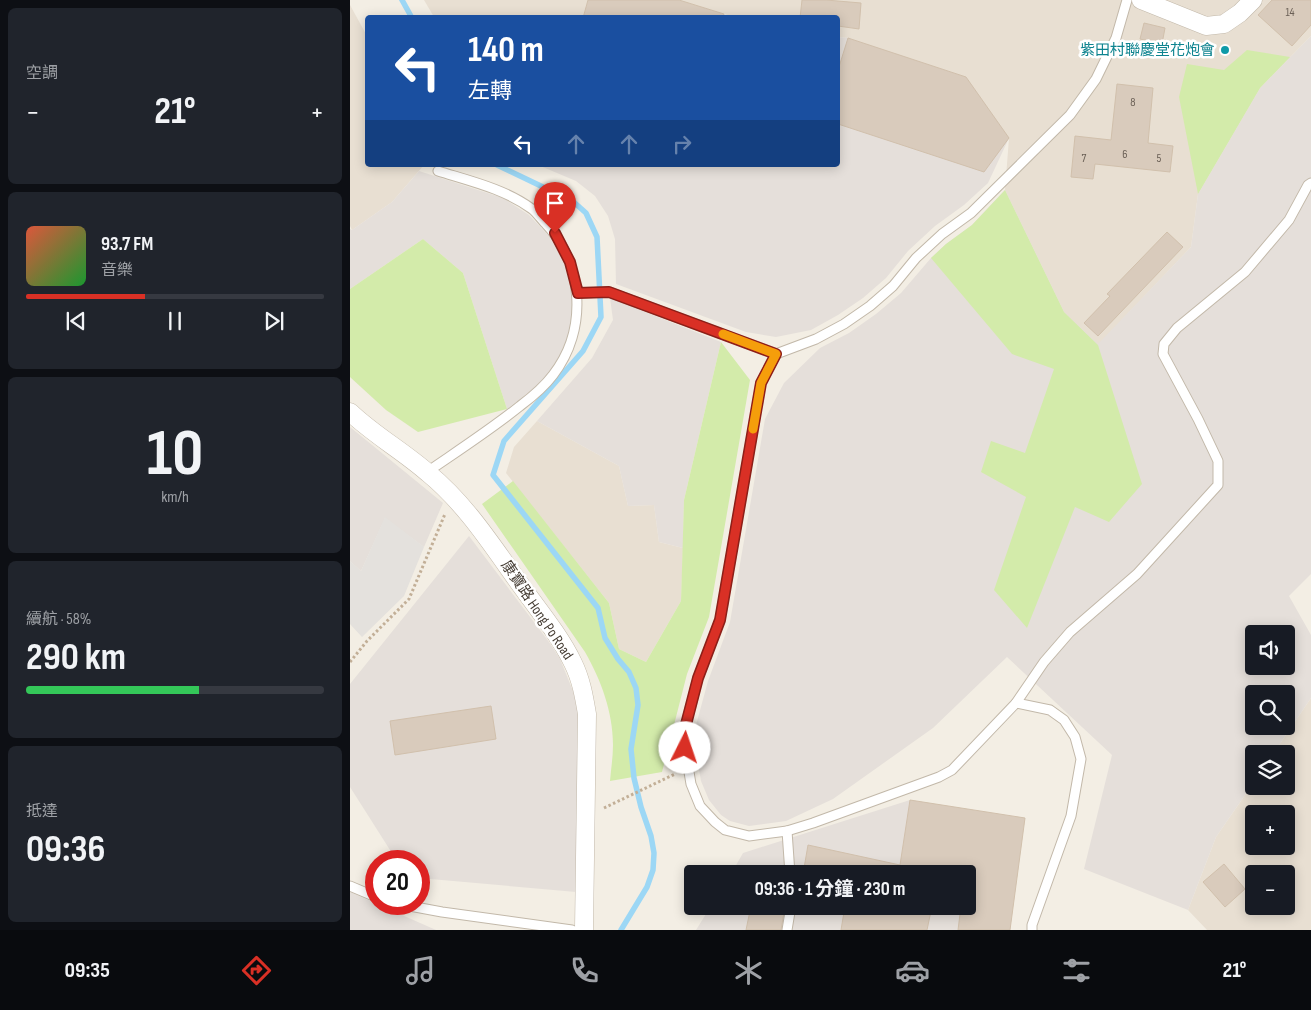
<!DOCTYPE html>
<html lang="zh-TW">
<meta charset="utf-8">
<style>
body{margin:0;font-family:"Sofia Sans Condensed","Noto Sans TC",sans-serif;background:#20242c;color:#f1f3f6;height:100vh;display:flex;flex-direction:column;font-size:19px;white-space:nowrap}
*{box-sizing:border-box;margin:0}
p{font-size:16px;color:#9ea1a6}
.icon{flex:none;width:28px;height:28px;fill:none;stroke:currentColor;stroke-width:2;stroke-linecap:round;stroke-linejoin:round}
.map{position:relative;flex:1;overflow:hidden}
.sheet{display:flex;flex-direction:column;gap:8px;padding:8px;background:#0d0f14;width:350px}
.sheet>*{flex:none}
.hud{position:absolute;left:15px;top:15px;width:475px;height:152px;border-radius:5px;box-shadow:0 2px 12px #0003;background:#1a4fa0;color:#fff;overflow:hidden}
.fabs{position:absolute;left:895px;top:625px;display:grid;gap:10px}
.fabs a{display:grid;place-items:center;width:50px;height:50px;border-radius:5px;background:#171b24;box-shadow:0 2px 12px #0003;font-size:25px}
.speed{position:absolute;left:15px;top:850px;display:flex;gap:10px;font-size:25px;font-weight:700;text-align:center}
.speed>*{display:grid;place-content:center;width:65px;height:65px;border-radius:50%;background:#171b24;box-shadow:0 2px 12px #0003;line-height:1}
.speed .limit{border:8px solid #d22;background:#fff;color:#111}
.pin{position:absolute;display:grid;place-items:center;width:42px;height:42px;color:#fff;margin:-51px -21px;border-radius:50% 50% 50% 0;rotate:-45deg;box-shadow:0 0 5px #0007}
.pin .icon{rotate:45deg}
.me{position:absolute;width:55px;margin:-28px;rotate:4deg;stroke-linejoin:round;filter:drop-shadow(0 0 4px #0008)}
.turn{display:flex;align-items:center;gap:18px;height:105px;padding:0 20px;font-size:22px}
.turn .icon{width:65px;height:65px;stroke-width:2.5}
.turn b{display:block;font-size:35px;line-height:42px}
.lanes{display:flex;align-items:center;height:48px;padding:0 20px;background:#0003;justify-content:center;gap:25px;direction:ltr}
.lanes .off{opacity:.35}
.big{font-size:38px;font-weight:700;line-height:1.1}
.sheet .card{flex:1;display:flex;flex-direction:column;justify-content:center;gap:8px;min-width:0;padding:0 18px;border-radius:8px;background:#20242c}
.sheet .dial{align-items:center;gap:0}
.dial b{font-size:65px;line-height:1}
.song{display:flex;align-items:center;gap:15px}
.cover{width:60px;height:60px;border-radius:8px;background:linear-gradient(135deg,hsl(10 70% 55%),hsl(130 70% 35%))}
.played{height:5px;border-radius:2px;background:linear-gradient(90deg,#d93025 40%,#363941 40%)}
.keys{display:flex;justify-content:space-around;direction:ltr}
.heat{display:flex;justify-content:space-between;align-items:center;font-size:28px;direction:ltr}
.charge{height:8px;border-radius:4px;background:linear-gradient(90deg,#34c759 58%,#363941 0)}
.trip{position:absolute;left:334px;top:865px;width:292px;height:50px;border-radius:5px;background:#171b24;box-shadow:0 2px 12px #0003;font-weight:700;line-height:50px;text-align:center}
.tabs{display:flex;height:80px;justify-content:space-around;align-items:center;background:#090b0e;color:#9ea1a6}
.tabs .icon{width:35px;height:35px}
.tabs .current{color:#d93025}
.tabs b{font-size:22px;color:#f1f3f6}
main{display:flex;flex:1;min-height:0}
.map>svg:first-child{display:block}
.residential{fill:#e8dfd2;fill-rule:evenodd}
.industrial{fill:#e5dfda;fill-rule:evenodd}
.green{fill:#d3ebaa}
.parking{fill:#e4e1dd}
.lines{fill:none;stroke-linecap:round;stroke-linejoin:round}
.stream{stroke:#9cd7f5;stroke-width:5.5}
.building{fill:#d9cbbc;stroke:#d1c0ac}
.service-casing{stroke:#c2b8a9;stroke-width:11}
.minor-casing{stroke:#c2b8a9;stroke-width:19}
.path{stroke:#c2af97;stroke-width:3;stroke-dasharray:2.5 2.5;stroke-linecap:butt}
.service{stroke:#fff;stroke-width:9}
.minor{stroke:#fff;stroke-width:18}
.route-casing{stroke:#8d1f18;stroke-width:12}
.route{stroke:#d93025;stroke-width:9}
.slow{stroke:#f59e0b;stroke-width:9}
.culture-dot{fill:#0f9aa8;stroke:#fff;stroke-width:2}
.labels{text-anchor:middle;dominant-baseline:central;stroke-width:5;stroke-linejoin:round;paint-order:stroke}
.number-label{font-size:12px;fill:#6b6056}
.culture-label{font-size:15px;fill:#0d838f;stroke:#fff;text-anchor:end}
.street-label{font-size:15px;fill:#463d34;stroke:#fff}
</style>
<main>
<section class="sheet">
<div class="card"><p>空調</p>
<div class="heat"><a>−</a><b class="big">21°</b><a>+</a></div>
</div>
<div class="card">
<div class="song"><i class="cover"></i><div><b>93.7 FM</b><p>音樂</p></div></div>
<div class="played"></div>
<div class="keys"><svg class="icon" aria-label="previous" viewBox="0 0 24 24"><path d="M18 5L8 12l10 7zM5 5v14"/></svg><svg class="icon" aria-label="pause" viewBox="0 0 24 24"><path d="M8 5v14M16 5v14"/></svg><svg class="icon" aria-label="next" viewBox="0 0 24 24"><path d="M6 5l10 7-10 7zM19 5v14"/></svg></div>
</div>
<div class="card dial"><b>10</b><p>km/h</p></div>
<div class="card"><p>續航 · 58%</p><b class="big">290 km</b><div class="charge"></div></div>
<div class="card"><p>抵達</p><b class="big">09:36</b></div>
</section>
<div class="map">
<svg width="961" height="930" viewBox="0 0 961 930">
<rect width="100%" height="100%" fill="#f3eee4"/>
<g class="residential">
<path d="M74,0H238L233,18L84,17Z"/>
<path d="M329,0H961V36L910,88L848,194L841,247L748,345L714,312L655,190L659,138L616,77L498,38L488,37V18L384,17Z"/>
<path d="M0,5L17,36L18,165H74L42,202L2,230L0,226Z"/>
<path d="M187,421L269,466L278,506L304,505L309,542L333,548L331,601L296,662L269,649L259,603L156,473L164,447Z"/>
<path d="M961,698V930H857L838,910L866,837L904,782V786H936V754H923ZM904,814H936V846H904ZM904,874H936V906H904Z"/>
</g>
<g class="industrial">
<path d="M961,36V574L939,596L961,635V698L923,754H904V782L866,837L838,910L734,869L762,755L657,657L583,728L483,799L436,821L399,826L380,821L371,815L359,800L351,781L343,736L358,681L380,622L415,419L434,383L470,348L499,333L526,314L551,293L581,258L596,244L622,225L655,190L714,312L748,344L841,247L848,194L910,88ZM904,634H936V666H904ZM904,694H936V726H904Z"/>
<path d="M488,37L498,38L616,77L659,138L638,183L614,205L585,226L558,251L536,278L513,298L488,315L461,330L426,337L396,332L266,284L265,239L258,216L245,196L226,181L188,165H488Z"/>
<path d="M69,171L153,198L179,215L200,237L215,264L222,294V315L218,336L210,355L199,373L184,388L157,409L113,273L73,239L0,289V229L2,230L42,202Z"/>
<path d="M260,298L371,342L334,500L333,548L309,542L304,505L278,506L269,466L187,421L242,358L263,320Z"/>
<path d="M0,427L93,503L74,547L35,518L11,571L0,561Z"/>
<path d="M119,536L199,642L210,659L225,696L229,715L226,892L69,878V861H47L0,787V684Z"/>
<path d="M560,800L675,818L660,930H346L361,906H618V874H381L393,853Z"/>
<path d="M0,892L86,930H0Z"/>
</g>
<g class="green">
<path d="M897,50L940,57L910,88L848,194L829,97L837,64L874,70Z"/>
<path d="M655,190L714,312L748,345L792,484L759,522L725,507L677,628L644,590L676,497L631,472L641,441L675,453L704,369L662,354L581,258L596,244L622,225Z"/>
<path d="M73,239L113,273L157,409L68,432L36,410L0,377V289Z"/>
<path d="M371,342L400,380L359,617L337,674L312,772L260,781C261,769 263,757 263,745C263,712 251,680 235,652L132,504L163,481L259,603L269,649L296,662L331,601L334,500Z"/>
</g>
<path class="parking" d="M35,517L74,547L54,596L12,637L0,624V561L11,571Z"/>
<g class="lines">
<g class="stream">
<path d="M52,0L62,18"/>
<path d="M147,165L193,187L217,196L236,213L247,237L251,317L233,351L154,441L143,475L248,608L255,638L268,659L279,672L286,688L288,705L281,749L284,778L291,807L301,836L304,853L303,870L297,887L271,930"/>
</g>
</g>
<g class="building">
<path d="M238,0H329L374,14L373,18H233Z"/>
<path d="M452,0H476L511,3L509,29L488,26V18H450Z"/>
<path d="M922,0H961V25L942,46L908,15Z"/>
<path d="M794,23L815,28L812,44L790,39Z"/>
<path d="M498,38L616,77L659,138L634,172L488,124V70Z"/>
<path d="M767,84L803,88L798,143L823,146L820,172L745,164L743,179L721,177L725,136L761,140Z"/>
<path d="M817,232L833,247L748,336L734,323L760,296L757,294Z"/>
<path d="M141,706L146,739L45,755L40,721Z"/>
<path d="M560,800L675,818L660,930H608L611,906H618V874H453L458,845L550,865Z"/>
<path d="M874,864L895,889L875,907L853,882Z"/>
<path d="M401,906H435L431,930H396Z"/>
<path d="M495,906H582L577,930H491Z"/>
</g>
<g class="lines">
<g class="service-casing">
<g id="service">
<path d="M228,293L259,292L426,354L466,339L494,324L520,306L543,286L566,258L592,234L621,213L720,115L746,79L766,38L777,0"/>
<path d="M426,354L411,383L370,620L348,678L333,736L341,784L350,806L365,822L375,830L399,836L437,831L463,823L589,777L602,770L666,703L694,662L720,632L787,574L868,485V461L848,419L813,354L814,344L827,328L895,272L939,220L958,185L961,183"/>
<path d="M77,472C109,450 140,430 170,406C182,397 194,387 203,375C238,330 234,264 195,223C191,219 187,213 182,209C155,189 120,181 88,171"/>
<path d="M666,703L700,710L714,720L725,737L731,759L721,816L682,925V930"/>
<path d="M437,831L440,874"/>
<path d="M0,886L26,897"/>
<path d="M49,904L92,912L222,930"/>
<path d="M437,930L441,906"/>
</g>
</g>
<g class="minor-casing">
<g id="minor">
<path d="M791,0L856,26L874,24L890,13L903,0"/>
<path d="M0,412C24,435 53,451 78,473C117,505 143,547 172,587C190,612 210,636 223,663C231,679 234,696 237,714L234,930"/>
</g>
</g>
<g class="path">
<path d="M0,662L17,641L59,599L95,514"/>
<path d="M254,808L325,774"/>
</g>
<use href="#service" class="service"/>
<use href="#minor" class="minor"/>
</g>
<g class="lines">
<g class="route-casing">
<path id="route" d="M205,233L220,262L228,293L259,292L426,354L411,383L370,620L348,678L333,736L335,748"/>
</g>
<use href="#route" class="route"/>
<path class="slow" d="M373,334L426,354L411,383L403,429"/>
</g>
<circle class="culture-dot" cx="875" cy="50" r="5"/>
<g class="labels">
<g class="number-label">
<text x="940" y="12">14</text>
<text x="783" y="102">8</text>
<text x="775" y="154">6</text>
<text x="734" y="158">7</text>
<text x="809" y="158">5</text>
</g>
<g class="culture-label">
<text x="865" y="50">紫田村聯慶堂花炮會</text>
</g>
<g class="street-label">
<text transform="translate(187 610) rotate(56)">康寶路 Hong Po Road</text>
</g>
</g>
</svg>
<div class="fabs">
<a><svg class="icon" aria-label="sound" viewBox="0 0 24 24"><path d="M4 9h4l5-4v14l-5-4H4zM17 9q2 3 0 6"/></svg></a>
<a><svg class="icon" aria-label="search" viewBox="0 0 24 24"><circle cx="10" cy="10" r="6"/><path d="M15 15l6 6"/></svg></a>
<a><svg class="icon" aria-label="layers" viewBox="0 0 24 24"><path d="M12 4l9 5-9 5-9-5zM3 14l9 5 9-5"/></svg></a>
<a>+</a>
<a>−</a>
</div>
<div class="speed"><div class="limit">20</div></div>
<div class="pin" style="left:205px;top:233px;background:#d93025"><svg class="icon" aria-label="arrive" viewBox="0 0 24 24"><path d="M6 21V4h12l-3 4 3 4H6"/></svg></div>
<svg class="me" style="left:335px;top:748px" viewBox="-20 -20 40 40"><circle r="19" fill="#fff"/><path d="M0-13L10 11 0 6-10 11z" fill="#d93025"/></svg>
<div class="trip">09:36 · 1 分鐘 · 230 m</div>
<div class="hud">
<div class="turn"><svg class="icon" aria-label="left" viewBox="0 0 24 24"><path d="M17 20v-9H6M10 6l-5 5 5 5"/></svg><div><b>140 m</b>左轉</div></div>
<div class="lanes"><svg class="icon" aria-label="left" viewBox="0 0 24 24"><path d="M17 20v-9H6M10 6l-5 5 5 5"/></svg><svg class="icon off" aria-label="ahead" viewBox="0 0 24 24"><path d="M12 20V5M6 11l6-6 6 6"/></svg><svg class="icon off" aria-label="ahead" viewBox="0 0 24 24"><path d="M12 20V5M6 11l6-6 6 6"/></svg><svg class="icon off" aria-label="right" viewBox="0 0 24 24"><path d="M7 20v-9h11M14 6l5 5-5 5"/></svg></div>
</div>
</div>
</main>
<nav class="tabs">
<b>09:35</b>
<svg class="icon current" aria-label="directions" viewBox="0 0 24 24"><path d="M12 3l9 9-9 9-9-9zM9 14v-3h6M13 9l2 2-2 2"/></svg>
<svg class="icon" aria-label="music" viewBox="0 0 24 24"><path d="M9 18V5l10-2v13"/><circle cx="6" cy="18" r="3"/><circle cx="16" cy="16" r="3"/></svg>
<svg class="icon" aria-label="phone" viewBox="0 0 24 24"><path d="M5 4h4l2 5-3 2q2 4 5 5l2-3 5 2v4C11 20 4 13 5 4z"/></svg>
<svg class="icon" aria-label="climate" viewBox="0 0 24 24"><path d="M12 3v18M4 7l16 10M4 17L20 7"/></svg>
<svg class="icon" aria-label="car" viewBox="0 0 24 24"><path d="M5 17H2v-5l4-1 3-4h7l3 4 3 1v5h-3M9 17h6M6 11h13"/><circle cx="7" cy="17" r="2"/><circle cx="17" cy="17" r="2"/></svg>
<svg class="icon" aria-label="filters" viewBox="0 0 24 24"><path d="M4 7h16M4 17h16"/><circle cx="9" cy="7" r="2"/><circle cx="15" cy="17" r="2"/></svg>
<b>21°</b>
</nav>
